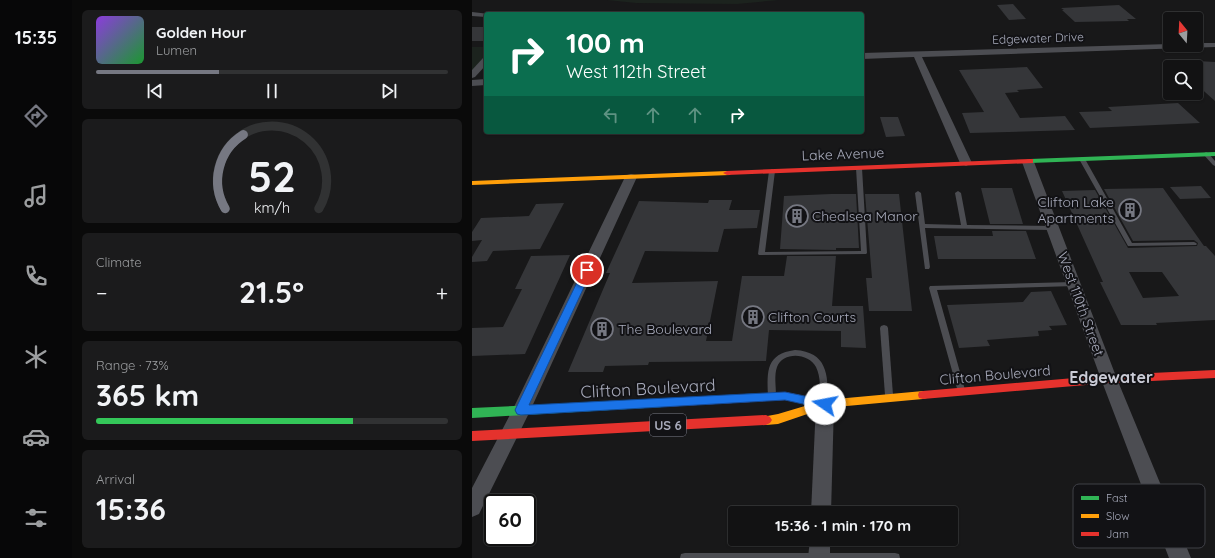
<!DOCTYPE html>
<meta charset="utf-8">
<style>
body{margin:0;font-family:Quicksand,sans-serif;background:#1b1b1c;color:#f1f3f6;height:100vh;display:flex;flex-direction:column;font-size:15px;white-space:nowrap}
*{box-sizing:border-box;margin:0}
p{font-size:13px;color:#9c9ea0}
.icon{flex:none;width:22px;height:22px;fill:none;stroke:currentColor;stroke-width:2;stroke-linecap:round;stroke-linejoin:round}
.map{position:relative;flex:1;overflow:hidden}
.details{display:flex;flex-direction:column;gap:10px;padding:10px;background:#0a0a0a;width:400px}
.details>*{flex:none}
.hud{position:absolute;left:12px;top:12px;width:380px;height:122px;border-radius:4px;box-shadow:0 1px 3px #0004,0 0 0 1px #313233;background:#0b6e4f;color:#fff;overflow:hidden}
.needle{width:26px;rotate:342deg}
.tools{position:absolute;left:691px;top:12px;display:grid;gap:8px}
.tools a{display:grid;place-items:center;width:40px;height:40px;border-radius:4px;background:#121213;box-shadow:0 1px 3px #0004,0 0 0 1px #313233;font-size:20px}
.speed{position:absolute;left:12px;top:494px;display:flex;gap:8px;font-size:20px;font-weight:700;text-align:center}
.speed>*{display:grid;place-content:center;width:52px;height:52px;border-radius:50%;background:#121213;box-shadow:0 1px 3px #0004,0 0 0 1px #313233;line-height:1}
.speed .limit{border:2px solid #111;border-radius:6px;background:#fff;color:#111}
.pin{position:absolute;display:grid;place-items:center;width:34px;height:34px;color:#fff;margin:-17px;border:2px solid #fff;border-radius:50%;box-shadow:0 1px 4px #0007}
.me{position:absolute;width:44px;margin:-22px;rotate:282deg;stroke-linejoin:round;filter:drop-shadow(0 0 3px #0008)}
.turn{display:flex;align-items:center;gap:14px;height:84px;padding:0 16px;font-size:18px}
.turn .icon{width:52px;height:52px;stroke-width:2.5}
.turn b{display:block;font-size:28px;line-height:34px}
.lanes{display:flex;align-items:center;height:38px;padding:0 16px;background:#0003;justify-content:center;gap:20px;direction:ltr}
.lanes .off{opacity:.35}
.big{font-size:30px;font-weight:800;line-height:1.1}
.details .tile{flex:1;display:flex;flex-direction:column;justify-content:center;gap:6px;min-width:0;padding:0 14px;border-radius:6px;background:#1b1b1c}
.details .dial{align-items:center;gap:0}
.dial svg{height:104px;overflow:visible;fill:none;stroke:#313233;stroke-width:7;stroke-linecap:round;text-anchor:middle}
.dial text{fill:#f1f3f6;stroke:none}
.song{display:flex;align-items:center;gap:12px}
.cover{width:48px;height:48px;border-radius:6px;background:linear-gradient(135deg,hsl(270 70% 55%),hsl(130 70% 35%))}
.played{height:4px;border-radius:2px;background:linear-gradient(90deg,#767882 35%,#313233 35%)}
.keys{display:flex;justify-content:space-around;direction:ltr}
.heat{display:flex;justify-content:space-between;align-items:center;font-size:22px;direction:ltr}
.charge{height:6px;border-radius:3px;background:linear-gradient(90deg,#34c759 73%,#313233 0)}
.trip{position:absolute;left:256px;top:506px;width:230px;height:40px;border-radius:4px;background:#121213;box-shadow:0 1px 3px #0004,0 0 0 1px #313233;font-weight:800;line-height:40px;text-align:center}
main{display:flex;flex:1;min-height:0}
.menu{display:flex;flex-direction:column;width:72px;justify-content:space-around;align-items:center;background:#070708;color:#9c9ea0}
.menu .icon{width:28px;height:28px}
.menu .on{color:#767882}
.menu b{font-size:18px;color:#f1f3f6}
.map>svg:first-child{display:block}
.green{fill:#1c231e}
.building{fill:#353639;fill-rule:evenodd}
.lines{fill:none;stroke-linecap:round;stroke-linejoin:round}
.lane{fill:#4c4d52;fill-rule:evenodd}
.street{fill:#4c4d52;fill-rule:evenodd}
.fast{fill:#30b455;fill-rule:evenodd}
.slow{fill:#ff9f0a;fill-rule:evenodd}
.jam{fill:#e5322d;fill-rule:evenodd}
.route{fill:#1a73e8;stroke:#114b97}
.labels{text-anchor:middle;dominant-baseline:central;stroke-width:4;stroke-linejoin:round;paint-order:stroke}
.far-street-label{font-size:12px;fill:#a8abbb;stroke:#121215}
.shield{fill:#121215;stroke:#7b7d89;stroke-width:1}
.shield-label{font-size:13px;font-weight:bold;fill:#a8abbb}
.street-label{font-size:14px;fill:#a8abbb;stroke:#121215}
.poi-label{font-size:14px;fill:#a8abbb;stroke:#121215;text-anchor:start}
.quarter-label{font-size:16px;font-weight:bold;fill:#cacbd6;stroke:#121215}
.near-street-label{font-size:17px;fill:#a8abbb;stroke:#121215}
.key{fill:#121215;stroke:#3f4047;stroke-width:1}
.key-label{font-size:11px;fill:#a8abbb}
</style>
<main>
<nav class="menu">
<b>15:35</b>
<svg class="icon on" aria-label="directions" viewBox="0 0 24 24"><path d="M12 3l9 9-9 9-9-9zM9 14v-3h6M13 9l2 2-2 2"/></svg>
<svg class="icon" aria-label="music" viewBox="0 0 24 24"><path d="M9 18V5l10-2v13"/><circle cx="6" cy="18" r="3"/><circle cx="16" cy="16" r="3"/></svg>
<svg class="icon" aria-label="phone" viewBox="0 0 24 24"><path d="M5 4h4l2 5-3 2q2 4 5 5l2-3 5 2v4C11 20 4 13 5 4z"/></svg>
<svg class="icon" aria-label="climate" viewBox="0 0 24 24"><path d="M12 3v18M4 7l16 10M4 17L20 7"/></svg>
<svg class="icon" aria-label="car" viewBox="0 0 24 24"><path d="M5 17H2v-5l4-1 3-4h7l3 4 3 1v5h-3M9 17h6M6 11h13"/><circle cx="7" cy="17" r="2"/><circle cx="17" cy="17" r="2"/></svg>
<svg class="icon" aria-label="filters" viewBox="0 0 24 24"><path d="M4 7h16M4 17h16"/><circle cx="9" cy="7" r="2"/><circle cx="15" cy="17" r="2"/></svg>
</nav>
<section class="details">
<div class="tile">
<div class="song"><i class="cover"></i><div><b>Golden Hour</b><p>Lumen</p></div></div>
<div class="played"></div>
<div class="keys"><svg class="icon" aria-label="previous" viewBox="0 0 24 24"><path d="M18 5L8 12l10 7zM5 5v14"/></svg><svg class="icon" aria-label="pause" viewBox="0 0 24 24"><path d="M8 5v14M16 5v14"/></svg><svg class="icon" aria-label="next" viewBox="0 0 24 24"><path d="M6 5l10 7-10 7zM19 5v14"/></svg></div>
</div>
<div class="tile dial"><svg viewBox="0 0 100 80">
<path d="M14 69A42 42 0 1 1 86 69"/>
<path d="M14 69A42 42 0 0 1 28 12" stroke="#767882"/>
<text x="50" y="56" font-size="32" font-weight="700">52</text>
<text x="50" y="72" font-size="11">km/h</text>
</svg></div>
<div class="tile"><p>Climate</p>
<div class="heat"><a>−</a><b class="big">21.5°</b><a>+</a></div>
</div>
<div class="tile"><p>Range · 73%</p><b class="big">365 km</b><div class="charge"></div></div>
<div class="tile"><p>Arrival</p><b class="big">15:36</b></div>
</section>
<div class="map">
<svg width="743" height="558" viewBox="0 0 743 558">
<rect width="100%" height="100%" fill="#181819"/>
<g class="green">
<path d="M135,0H307L265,4L164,3Z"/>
<path d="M0,47H14V60L0,75Z"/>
</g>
<g class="building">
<path d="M541,4L554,19L537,20L525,5Z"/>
<path d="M647,5L664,19H655L657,21L603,22L590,10H592L589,8Z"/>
<rect x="0" y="27" width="14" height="14"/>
<path d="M725,61L743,62V101L724,84V67H703L699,63Z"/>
<path d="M555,67L571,88L545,90L547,92L533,93L548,118L593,116L603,130L498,133L490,113L512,112L487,70Z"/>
<path d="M706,103L728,123L618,128L607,112L640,111L636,107Z"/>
<path d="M408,117H426L433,136L414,137Z"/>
<path d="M729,186L739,198L708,199L698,187Z"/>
<path d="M509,188H540L551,224H518Z"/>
<path d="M691,188L732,246H734L743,256V320L684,323L685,325H649L628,282H631L590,191L623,190L656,248L725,246L726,243L722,240L661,241L632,189ZM657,272H690L707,296L671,298Z"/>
<path d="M359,194H384L387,248H364V250L308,249L312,196Z"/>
<path d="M393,194H427L440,311H397L394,278H400Z"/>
<path d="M237,200H260L257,210H288L285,228L252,229L246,252L173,251L160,283L246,281L234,341H260L270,276H312L315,256H364L360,306H391L394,348L369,347V331L297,330L294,361L177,362L176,365L133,366L131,372H96L138,273H134L167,201L236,203Z"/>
<path d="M92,203L68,249L21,251L15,261L0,262V257L10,240L0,241V232L9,218L57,216L64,204Z"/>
<path d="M520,231H554L564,259H466L462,236H521Z"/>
<path d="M98,255L53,354L0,356V328L31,327L50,289H43L59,256Z"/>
<path d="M579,291L595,325L577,326L580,330L566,331L567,336L515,340L518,346L487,348L475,305L551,302L559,292Z"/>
</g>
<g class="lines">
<g class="lane">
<path d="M734,152L736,153L743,161V166L741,165L731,154Z"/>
<path d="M610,157L613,159L660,243L722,242L724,243L725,244L724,245L656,246L607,159Z"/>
<path d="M387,166L390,168L395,253L394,254L287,255L286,254L297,171L300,169L303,171L293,252L389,251L384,168Z"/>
<path d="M446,191L449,193L453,224L489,225L483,193L486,191L489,193L495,225L581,226L584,228L581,230L453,228L458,267L457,269H453L443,193Z"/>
<path d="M601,282H603L605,284L603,286L465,290L493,390L492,392L489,393L486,392L457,288L458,286Z"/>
<path d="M412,325L415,326L416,328L421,395L420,397L417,398L414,397L413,395L408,328L409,326Z"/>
<path d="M323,350C355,352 356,374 356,401L355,403L352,404L349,403L348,401C348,390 349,377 344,367C337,353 311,351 305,367C302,375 304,386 304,395L303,397L300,398L297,397L296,395C295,371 294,354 323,350Z"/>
<path d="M213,553H423L427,554L428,558H208L209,554Z"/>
</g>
<g class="street">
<path d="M0,12L17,14H14V17L0,16Z"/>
<path d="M724,43H743V47L450,57L500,163L494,166L488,163L442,57L390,59V53L698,44L724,45Z"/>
<path d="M14,57V65L3,77L0,78V70L11,58Z"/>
<path d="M14,79V85L0,86V80Z"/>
<path d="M556,159L562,162L645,379L719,558H697L629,379L550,162Z"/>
<path d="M159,174L163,175L165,177L58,411L7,514L0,517V488L41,409L153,177L155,175Z"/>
<path d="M353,397L359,399L362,404L359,513H339L344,404L347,399Z"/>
<path d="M338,539H358V558H336Z"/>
</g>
<g class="fast">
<path d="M743,152V156L558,163L554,161L558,159Z"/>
<path d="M190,399L194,400L196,403L194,406L190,407L0,418V408Z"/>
</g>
<g class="slow">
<path d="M255,171L259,173L258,175L0,185V181Z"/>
<path d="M451,391L455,392L456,395L455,398L451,399L353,408L306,424L294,425L290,423L288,420L290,417L306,414L353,400Z"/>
</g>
<g class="jam">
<path d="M558,159H561V163L255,175L251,173L255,171Z"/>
<path d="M743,370V378L637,383L451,399L447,398L446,395L447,392L451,391L637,375Z"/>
<path d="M313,392L352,400L356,401L358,404L356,407L352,408L313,400L190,407L186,406L184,403L186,400L190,399Z"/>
<path d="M294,415L298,417L300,420L298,423L294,425L0,441V431Z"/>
</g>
</g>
<path class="route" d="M115,267L120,270L57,405L313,392L357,401L358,404L357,407L353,409L313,400L49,415L45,414L43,410L111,270Z"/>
<defs>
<g id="building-ring" transform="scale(1.15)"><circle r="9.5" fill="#121215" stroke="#767882" stroke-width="1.5"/><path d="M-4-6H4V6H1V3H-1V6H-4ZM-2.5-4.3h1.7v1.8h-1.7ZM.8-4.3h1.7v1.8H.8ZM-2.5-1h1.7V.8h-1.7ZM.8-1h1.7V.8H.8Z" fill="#767882"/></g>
</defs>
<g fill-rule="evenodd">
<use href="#building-ring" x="658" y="210"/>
<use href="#building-ring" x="325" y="216"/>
<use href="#building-ring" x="281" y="317"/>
<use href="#building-ring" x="130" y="329"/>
</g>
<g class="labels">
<g class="far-street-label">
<text transform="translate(566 38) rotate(-2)">Edgewater Drive</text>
</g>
<rect class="shield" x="178" y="414" width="36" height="22" rx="3"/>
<g class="shield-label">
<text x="196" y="425">US 6</text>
</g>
<g class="street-label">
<text transform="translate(371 154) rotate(-2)">Lake Avenue</text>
<text transform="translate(609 304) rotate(70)">West 110th Street</text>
<text transform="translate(523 375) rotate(-5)">Clifton Boulevard</text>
</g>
<g class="poi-label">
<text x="642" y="202" text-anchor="end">Clifton Lake<tspan x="642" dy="16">Apartments</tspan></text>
<text x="340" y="216">Chealsea Manor</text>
<text x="296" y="317">Clifton Courts</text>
<text x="146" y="329">The Boulevard</text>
</g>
<g class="quarter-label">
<text x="639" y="377">Edgewater</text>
</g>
<g class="near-street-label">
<text transform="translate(176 388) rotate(-3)">Clifton Boulevard</text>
</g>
</g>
<rect x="601" y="484" width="132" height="64" rx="6" class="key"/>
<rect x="609" y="496" width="18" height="4" fill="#30b455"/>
<rect x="609" y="514" width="18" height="4" fill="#ff9f0a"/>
<rect x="609" y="532" width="18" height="4" fill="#e5322d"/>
<g class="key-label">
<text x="634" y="502">Fast</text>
<text x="634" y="520">Slow</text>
<text x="634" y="538">Jam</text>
</g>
</svg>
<div class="tools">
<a><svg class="needle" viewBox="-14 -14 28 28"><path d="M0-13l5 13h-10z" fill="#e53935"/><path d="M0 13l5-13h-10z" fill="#9c9ea0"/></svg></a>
<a><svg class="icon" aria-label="search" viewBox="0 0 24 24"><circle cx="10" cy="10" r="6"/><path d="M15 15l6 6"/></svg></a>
</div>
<div class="speed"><div class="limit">60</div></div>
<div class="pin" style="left:115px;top:270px;background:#d93025"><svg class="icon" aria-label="arrive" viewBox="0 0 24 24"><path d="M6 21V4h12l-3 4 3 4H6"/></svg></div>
<svg class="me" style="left:353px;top:404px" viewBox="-20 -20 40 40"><circle r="19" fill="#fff"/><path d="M0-13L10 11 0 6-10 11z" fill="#1a73e8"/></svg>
<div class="trip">15:36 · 1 min · 170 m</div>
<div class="hud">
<div class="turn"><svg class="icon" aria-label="right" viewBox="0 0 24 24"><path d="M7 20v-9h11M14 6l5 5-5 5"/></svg><div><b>100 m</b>West 112th Street</div></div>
<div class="lanes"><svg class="icon off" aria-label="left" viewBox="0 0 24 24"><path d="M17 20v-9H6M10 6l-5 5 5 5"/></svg><svg class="icon off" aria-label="ahead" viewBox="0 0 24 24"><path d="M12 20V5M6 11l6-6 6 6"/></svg><svg class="icon off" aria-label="ahead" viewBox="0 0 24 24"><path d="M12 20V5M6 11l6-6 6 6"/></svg><svg class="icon" aria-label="right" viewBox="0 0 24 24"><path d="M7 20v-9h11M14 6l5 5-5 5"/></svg></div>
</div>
</div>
</main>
